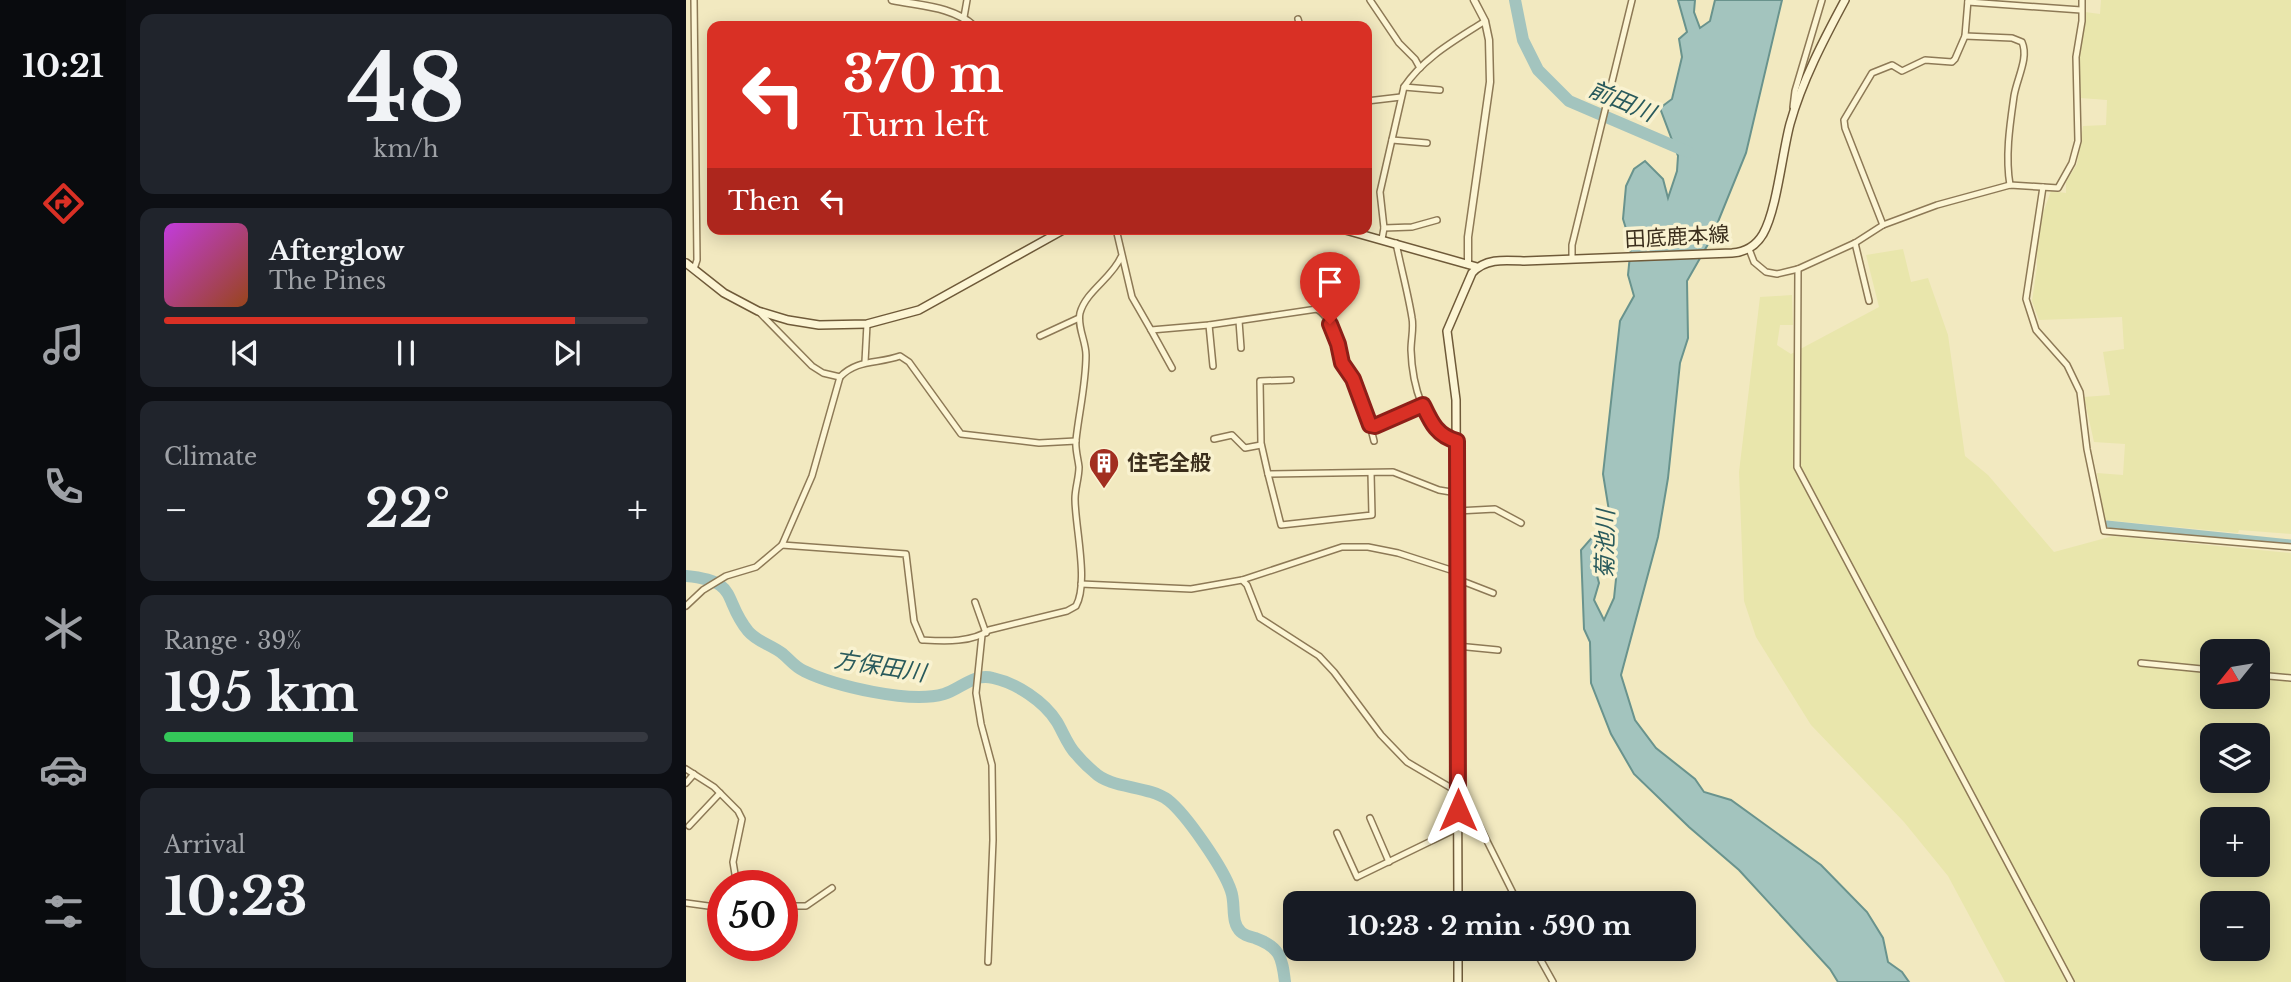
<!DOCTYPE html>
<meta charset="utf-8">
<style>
body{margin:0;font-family:"Libre Baskerville","Noto Sans JP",serif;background:#20242c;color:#f1f3f6;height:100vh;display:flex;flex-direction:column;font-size:26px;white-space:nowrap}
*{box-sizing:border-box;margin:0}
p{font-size:23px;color:#9ea1a6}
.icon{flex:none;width:38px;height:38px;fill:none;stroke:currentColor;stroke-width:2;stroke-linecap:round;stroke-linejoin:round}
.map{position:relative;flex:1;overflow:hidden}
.side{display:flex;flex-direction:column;gap:14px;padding:14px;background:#0d0f14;width:560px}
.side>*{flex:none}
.guide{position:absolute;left:21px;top:21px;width:665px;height:214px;border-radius:14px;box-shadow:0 4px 18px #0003;background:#d93025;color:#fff;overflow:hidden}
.needle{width:46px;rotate:240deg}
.fabs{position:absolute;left:1514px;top:639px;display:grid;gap:14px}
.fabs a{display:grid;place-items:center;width:70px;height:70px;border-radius:14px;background:#171b24;box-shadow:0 4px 18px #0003;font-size:35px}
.speed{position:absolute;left:21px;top:870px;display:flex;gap:14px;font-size:35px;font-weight:700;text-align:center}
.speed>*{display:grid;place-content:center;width:91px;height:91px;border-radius:50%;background:#171b24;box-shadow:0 4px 18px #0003;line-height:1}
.speed .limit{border:10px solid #d22;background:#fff;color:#111}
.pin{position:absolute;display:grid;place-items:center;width:60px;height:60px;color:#fff;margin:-72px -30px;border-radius:50% 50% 50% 0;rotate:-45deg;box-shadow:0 0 7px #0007}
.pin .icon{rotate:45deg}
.me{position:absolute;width:77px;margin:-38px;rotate:0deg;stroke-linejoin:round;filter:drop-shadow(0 0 5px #0008)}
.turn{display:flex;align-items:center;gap:24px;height:147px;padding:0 21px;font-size:32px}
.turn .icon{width:91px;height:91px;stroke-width:2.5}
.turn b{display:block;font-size:49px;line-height:60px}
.then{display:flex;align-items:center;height:66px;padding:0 21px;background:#0003;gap:14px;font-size:26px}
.big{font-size:52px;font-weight:700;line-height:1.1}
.side .widget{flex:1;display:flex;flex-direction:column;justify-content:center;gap:10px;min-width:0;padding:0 24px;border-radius:14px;background:#20242c}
.side .dial{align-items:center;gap:0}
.dial b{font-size:91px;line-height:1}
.song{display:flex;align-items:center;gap:21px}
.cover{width:84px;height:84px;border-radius:10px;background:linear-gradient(135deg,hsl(290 70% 55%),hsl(20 70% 35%))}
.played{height:7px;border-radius:4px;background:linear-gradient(90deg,#d93025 85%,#363941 85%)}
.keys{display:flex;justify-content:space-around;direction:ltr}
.heat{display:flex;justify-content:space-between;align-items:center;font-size:38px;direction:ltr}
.charge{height:10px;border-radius:5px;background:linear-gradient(90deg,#34c759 39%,#363941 0)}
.trip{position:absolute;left:597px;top:891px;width:413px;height:70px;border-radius:14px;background:#171b24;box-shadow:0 4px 18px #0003;font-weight:700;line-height:70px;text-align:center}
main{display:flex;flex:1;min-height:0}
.tab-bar{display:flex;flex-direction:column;width:126px;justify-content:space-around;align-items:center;background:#090b0e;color:#9ea1a6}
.tab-bar .icon{width:49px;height:49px}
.tab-bar .active{color:#d93025}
.tab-bar b{font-size:32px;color:#f1f3f6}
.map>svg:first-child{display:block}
.farmland{fill:#e9e6ac;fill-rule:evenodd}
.water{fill:#a3c4be;stroke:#69938d;stroke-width:2;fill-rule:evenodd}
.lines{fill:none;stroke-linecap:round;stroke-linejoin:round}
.canal{stroke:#a3c4be;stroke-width:7}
.river{stroke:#a3c4be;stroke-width:12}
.minor-casing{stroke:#8d7956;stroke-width:8}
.tertiary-casing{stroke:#8d7956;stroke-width:9}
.secondary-casing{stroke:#6f5a39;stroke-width:10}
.minor{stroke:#fcf5d4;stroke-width:5}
.tertiary{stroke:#fcf5d4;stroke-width:6}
.secondary{stroke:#fcf5d4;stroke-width:7}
.route-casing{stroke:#8d1f18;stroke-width:18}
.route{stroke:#d93025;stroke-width:12}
.labels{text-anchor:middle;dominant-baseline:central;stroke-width:7;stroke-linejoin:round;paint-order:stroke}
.street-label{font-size:21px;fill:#3b2e1c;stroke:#f9f2d0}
.poi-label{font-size:21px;font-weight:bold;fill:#3b2e1c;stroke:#f9f2d0;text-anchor:start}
.water-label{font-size:23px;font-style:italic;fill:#295a5c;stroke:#f9f2d0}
</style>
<main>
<nav class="tab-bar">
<b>10:21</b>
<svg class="icon active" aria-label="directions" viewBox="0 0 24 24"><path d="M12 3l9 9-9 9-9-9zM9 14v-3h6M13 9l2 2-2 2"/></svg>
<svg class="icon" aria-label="music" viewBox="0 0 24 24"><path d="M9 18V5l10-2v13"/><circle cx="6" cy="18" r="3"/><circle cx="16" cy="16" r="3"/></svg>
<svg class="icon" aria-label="phone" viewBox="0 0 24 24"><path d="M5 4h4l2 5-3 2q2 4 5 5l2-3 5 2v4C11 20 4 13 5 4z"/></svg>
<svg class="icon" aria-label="climate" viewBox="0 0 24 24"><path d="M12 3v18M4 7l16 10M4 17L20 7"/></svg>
<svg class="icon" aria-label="car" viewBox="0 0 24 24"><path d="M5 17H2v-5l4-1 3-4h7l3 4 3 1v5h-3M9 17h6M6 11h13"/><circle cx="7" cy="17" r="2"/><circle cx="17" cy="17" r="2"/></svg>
<svg class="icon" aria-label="filters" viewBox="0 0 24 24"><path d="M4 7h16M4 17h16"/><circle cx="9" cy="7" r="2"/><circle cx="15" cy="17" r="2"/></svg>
</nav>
<section class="side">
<div class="widget dial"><b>48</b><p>km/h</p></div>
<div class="widget">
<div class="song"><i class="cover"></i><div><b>Afterglow</b><p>The Pines</p></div></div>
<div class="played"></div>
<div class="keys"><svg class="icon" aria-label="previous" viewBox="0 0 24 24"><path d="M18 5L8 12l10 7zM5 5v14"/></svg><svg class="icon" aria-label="pause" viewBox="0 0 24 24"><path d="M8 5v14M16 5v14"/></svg><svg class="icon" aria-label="next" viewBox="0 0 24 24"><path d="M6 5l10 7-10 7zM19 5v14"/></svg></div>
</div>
<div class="widget"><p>Climate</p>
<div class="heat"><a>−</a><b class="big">22°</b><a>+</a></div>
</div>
<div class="widget"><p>Range · 39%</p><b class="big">195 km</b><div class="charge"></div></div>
<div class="widget"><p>Arrival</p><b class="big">10:23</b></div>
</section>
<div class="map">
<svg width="1605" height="982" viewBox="0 0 1605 982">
<rect width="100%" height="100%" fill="#f2e9c0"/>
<g class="farmland">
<path d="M1415,0H1605V534L1553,530L1552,533L1418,520L1411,473L1437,475L1439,444L1408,442L1398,397L1424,395L1417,352L1438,349L1436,317L1353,320L1346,301L1351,267V248L1357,213L1365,191L1380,193V182L1391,164L1397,126L1420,125L1421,100L1394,98L1393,62L1399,12L1414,14Z"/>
<path d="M1217,249L1225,282L1242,278L1262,335L1279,456L1302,475L1368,552L1427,536L1605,553V982H1319L1262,876L1218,822L1125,725L1070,637L1058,601L1053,472L1074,297L1106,295L1107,325H1094L1091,345L1105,354L1193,307L1180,255ZM1526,651H1572V696H1526ZM1526,735H1572V780H1526ZM1526,819H1572V864H1526ZM1526,903H1572V948H1526Z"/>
</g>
<path class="water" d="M992,0H1009L1008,12L1014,28L1024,21L1029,0H1096L1060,153L1025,239L1001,281L1002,338L994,363L982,478L972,537L935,675L949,720L970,748L1009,779L1018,792L1045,800L1135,865L1181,912L1197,938L1202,962L1216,972L1223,982H1152L1144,969L1053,870L1003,827L948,774L925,734L905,683L904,642L898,629L895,550L924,517L917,474L934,321L948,296L942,275L945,245L937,219L940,186L948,169L959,161L977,179L982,198L991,171L992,156L974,108L986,99L996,57L993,39L1001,32ZM927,526L923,551L930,579L928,598L918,620L908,600L913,583L908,564L907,549Z"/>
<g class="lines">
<path class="canal" d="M1421,524L1605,543"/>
<g class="river">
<path d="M829,0L837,40L852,70L883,101L1002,152"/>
<path d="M0,576C54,581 36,599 62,631C71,642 86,645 97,654C104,660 109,667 118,671C149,686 224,704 258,694C275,689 287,673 307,678C330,683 358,701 371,722C377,732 382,746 390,754C395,760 402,767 408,772C425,789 461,785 482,800C500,814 538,869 545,891C550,904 544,922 555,932C558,935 565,937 569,938C594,947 596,957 599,982"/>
</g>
<g class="minor-casing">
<g id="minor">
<path d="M684,0L713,43L729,59L734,68"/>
<path d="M1282,2L1395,10"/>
<path d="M278,17L281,0"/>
<path d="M612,19L614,26"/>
<path d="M1279,36L1326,38L1336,42C1343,58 1331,78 1328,96C1324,124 1319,156 1324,185"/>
<path d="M718,87L754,90"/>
<path d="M681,101L715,97"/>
<path d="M1107,107L1109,91L1136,0"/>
<path d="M706,140L741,143"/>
<path d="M1357,187L1340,299L1350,330L1381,365L1394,392L1401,449L1418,531L1605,547"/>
<path d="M1197,225L1159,128L1158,120L1186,73L1206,65L1216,71L1239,60L1266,62L1269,59L1279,36L1282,0"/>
<path d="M698,228L726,227L751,220"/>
<path d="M430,229L446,297L465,330L523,325L631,309C650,321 648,346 657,364C659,369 664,373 666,378C674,393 675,411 684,425L689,427L737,405"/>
<path d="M696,239L698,228L694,192L718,87C738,57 770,40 799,21"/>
<path d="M710,243C715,268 722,293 726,318C728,328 725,339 725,350C726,381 737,433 771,441"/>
<path d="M1169,243L1183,301"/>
<path d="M1063,249L1068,262L1080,272L1091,274L1112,269L1169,243L1197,225L1251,205L1324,185L1372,188L1386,163L1392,141L1390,57L1396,21V0"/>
<path d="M886,259V245L946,0"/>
<path d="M8,269L11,260L8,0"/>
<path d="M1112,269L1111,467L1385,982"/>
<path d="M74,313L126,366L137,373L154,377"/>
<path d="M553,321L555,348"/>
<path d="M523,325L527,366"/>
<path d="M465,330L486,368"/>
<path d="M354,336L393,318"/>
<path d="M179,362L181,324"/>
<path d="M605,380L574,381L575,443L582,474L707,472L753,490L771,493"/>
<path d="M684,425L688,441"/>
<path d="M528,439L546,435L559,448L575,445"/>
<path d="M582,474L595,525L686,515L685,473"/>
<path d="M771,511L809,509L835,523"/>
<path d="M96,545L220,554L228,621L236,640C257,641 286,643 303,630L381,611L390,606C403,583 389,526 389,499C389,488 393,478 393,467C392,458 389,449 390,440C393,412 400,384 400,355C400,341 391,327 394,313C400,291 426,278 435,257"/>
<path d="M771,579L807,593"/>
<path d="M556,580L656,547H682L712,553L771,572"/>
<path d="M395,584L505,589L556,580L561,585L574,618L633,656L648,672L695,735L721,762L772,792L794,827L832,903"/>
<path d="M289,602L300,633"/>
<path d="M0,606L17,590L40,576L70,567L96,545L126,476L154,377C171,359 192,364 214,356L223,362L275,434L353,443L390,441"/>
<path d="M296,635L290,693L295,724L306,765L307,840L302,962"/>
<path d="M771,646L812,650"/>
<path d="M1455,663L1526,670"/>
<path d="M1572,675L1605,678"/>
<path d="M0,769L28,787L52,811L56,819L47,862L51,886"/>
<path d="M0,783L8,774"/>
<path d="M684,818L703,862"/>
<path d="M3,826L34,793"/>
<path d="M651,833L671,877L772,828"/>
<path d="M0,903L37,908"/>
<path d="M96,906H120L146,888"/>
<path d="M848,948L867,982"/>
</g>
</g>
<g class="tertiary-casing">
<g id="tertiary">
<path d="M206,0C234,6 266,6 288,26"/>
<path d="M782,263V237L804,82L803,40L799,21L788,0"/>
</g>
</g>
<g class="secondary-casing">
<g id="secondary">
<path d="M656,229L791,267"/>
<path d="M0,263L38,293L72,311L102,320L133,325L181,324L233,310L379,229"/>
<path d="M772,903L770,400L761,331L786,273C799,258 819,260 837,261L1046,253C1060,252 1070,246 1077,234C1091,209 1096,154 1104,124C1116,81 1138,39 1159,0"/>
<path d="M772,982V948"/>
</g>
</g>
<use href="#minor" class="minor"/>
<use href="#tertiary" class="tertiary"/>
<use href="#secondary" class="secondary"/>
</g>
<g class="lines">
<g class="route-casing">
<path id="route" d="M644,324L652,344L656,363L667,379L684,425L689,426L737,405C745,422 751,436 771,441L772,810"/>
</g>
<use href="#route" class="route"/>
</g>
<defs>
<g id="building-pin" transform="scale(1.575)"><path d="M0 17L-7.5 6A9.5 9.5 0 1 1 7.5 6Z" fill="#a22e20" stroke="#f9f2d0"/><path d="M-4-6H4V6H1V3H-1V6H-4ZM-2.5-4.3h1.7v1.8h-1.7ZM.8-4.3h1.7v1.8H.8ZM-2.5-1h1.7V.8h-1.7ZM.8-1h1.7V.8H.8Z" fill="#fff"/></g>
</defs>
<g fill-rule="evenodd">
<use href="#building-pin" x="418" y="463"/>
</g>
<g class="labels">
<g class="street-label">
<text transform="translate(991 237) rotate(-3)">田底鹿本線</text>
</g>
<g class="poi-label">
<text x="441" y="463">住宅全般</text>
</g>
<g class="water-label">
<text transform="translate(936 101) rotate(23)">前田川</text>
<text transform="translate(919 544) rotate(-89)">菊池川</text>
<text transform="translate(194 666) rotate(9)">方保田川</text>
</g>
</g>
</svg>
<div class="fabs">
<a><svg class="needle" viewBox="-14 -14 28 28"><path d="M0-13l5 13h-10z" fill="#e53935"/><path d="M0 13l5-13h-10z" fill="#9ea1a6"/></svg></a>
<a><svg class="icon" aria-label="layers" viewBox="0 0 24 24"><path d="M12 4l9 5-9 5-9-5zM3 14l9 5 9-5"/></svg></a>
<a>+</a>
<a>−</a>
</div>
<div class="speed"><div class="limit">50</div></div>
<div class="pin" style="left:644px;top:324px;background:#d93025"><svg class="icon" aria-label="arrive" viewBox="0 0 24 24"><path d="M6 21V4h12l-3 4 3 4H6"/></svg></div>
<svg class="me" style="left:772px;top:810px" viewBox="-20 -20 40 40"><path d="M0-17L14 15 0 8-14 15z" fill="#d93025" stroke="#fff" stroke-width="4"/></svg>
<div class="trip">10:23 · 2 min · 590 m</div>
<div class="guide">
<div class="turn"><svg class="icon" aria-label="left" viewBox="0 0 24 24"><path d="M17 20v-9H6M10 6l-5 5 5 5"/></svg><div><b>370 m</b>Turn left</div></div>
<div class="then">Then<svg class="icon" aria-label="left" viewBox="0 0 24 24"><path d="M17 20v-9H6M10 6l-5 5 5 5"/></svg></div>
</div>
</div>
</main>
